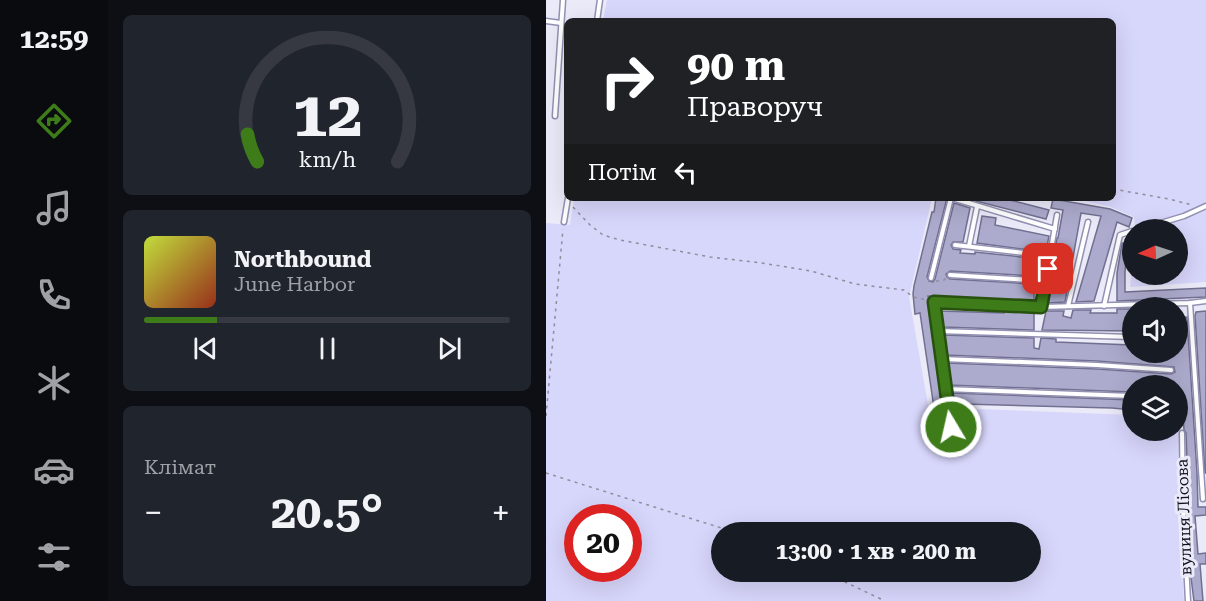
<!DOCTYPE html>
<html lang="uk">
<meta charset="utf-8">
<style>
body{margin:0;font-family:"Roboto Serif",serif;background:#20242c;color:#f1f3f6;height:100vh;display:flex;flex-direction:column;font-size:22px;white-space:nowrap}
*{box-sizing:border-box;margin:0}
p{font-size:20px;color:#9ea1a6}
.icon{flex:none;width:33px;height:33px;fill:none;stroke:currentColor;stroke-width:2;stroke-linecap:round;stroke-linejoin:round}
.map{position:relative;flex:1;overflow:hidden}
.sheet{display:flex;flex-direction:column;gap:15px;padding:15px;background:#0d0f14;width:438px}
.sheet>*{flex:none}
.top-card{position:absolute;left:18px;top:18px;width:552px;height:183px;border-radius:9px;box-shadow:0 6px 24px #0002;background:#202124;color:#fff;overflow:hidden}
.needle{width:39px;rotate:267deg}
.tools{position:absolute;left:576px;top:219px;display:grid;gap:12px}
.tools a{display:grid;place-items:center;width:66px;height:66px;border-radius:50%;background:#171b24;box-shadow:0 6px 24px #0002;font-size:30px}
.speed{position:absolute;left:18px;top:504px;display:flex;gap:12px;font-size:30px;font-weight:700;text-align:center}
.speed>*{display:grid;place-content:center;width:78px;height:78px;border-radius:50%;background:#171b24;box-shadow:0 6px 24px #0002;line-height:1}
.speed .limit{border:9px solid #d22;background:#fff;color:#111}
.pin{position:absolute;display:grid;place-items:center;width:51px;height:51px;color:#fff;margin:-26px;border-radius:12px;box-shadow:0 3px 9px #0006}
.me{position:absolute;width:66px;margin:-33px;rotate:351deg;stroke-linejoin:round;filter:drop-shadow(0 0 4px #0008)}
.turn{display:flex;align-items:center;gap:21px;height:126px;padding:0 24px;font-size:27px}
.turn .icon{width:78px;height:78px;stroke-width:2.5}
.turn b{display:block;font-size:42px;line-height:51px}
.then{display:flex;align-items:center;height:57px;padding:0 24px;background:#0003;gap:12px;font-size:22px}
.big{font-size:45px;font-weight:700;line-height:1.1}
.sheet .widget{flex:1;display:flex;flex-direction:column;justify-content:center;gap:9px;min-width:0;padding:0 21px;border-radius:9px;background:#20242c}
.sheet .dial{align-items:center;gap:0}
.dial svg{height:156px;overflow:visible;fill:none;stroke:#363941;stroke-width:7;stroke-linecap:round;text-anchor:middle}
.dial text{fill:#f1f3f6;stroke:none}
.song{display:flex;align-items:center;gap:18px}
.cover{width:72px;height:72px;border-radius:9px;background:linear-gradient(135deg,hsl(70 70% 55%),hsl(10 70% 35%))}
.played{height:6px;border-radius:3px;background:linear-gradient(90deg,#3e7c19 20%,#363941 20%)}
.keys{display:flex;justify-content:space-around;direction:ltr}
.heat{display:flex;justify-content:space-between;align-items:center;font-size:33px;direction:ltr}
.trip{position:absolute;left:165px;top:522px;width:330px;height:60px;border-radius:30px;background:#171b24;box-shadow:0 6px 24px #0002;font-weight:700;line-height:60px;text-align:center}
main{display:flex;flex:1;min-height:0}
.tabs{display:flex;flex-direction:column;width:108px;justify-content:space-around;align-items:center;background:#090b0e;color:#9ea1a6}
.tabs .icon{width:42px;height:42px}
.tabs .selected{color:#3e7c19}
.tabs b{font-size:27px;color:#f1f3f6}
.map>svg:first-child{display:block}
.green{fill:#d7d6fb;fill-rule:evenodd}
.building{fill:#acabcd;stroke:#717090;stroke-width:1.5}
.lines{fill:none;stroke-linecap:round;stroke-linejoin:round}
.lane-casing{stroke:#9391b3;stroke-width:7}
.path{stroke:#8f8e9c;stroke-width:1.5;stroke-dasharray:3 4.5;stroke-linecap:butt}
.lane{stroke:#fff;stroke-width:4}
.route-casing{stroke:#285110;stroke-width:15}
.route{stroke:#3e7c19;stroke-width:10}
.labels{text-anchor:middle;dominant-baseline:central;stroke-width:6;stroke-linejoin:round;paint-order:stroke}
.street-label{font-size:16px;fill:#12111e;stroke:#eaeaf9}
</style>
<main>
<nav class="tabs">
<b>12:59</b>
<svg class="icon selected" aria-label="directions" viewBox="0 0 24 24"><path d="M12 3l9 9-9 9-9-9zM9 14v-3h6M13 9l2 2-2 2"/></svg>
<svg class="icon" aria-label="music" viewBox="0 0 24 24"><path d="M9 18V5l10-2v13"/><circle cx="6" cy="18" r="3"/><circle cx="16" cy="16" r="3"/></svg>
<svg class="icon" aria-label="phone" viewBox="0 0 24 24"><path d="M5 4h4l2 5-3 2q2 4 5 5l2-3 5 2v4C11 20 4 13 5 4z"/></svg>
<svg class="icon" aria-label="climate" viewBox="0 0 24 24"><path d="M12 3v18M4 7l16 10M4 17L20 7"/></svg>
<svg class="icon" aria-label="car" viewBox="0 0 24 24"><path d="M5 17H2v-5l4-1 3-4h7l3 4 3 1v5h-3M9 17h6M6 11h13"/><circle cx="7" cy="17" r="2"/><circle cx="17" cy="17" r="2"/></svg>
<svg class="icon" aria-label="filters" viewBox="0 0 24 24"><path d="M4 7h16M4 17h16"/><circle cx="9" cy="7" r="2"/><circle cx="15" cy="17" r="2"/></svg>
</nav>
<section class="sheet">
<div class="widget dial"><svg viewBox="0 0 100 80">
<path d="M14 69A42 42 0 1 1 86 69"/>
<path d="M14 69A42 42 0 0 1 9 55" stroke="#3e7c19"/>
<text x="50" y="56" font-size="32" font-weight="700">12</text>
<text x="50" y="72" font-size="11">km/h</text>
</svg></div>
<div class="widget">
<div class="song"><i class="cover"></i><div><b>Northbound</b><p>June Harbor</p></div></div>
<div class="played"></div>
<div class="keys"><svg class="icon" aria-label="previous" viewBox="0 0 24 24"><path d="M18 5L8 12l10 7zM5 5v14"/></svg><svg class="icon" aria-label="pause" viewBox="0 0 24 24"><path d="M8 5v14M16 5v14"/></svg><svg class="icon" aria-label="next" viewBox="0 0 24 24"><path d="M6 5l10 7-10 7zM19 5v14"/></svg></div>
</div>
<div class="widget"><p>Клімат</p>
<div class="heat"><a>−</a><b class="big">20.5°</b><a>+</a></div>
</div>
</section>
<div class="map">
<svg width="660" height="601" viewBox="0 0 660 601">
<rect width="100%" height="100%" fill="#eaeaf9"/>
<g class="green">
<path d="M61,0H660V282L584,287L586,268V274H632V230L589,229L588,217L565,207L525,198H567V21H57Z"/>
<path d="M28,198H386L363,297L390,450L410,449L426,446L430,409L586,415V430H632V417H633L632,515L638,601H0V223L24,225ZM32,518H82V568H32ZM176,532H484V572H176Z"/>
</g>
<g class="building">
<path d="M390,198H401L381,277L383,281L387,282L389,279L408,203L424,208L417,242H407L405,245L407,249L415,250L414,253L429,254V252L485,258L486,264L494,265L495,274H488V276L404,271L400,274L401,277L404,279L488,284V303L382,296L395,389L402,430L407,431L409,427L405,393L586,400V410L566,408L418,404L422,434H415L416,443L400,444L399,435H392L374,313L369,314L367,294L368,286L386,212H388Z"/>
<path d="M428,198H456L503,210L500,219L430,201L428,200Z"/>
<path d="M507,199L564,209L586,218L583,227L571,222L548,301L530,302L555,216L535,213L519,302L501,303L511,238H512L517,210L505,208Z"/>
<path d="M436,216L450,218L449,225L503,236L500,251L484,248V250L431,243Z"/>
<path d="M576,243L586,244V251H581L579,272V292L660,288V297L571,301V273Z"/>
<path d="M458,309L488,311V330L396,327L393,311L458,313Z"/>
<path d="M571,309H586V331L496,330L500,311H518L517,316L525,318L527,310H545L544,313H571Z"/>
<path d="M660,311V473H659L649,316L650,312Z"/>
<path d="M641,317L651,473L652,507H660V515L649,516L652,554L660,553V564H654L657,601H648L644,570L642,517L643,516L640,433L638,430L637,415H632V403L637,402L638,398L636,395H632V386H586V392L403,385L400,363L551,369L625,374L629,372L628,367L551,361L399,355L397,335L488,338V348L493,349L495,338L510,339V342L586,345V352H632V346H635L634,331H632V318Z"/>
</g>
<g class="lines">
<g class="lane-casing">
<g id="lane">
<path d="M0,21L15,23"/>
<path d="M51,21L54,0"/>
<path d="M9,116L17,0"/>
<path d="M406,198L509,229"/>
<path d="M18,222L22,198"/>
<path d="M591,230L638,216L660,206"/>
<path d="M409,245L504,256"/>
<path d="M423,246L431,207"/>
<path d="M404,275L500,281"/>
<path d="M385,278L405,198"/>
<path d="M644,303L657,499"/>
<path d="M522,306L542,222"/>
<path d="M558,306L574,235L586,231"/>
<path d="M495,307L511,215"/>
<path d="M391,331L586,337"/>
<path d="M396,359L551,365L625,370"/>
<path d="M399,389L586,396"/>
<path d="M632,399H634"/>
<path d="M405,427L388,302L495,307L644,303L660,301"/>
<path d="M636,433L637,508L642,601"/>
</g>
</g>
<g class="path">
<path d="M567,189L623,199L646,205"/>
<path d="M27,207L44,225L57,235L74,240L164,257L216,263L265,271L309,284L358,290L367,297L381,300"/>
<path d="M390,281H397L400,278"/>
<path d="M634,404L636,426"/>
<path d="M0,416L17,229"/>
<path d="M0,473L188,532"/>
<path d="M278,572L339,601"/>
</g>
<use href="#lane" class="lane"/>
</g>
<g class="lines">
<g class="route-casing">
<path id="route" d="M405,427L388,302L495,307L502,269"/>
</g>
<use href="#route" class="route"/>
</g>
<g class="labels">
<g class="street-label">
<text transform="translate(638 517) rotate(-92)">вулиця Лісова</text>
</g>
</g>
</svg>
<div class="tools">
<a><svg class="needle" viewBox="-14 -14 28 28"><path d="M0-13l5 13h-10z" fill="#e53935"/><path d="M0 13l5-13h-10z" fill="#9ea1a6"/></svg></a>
<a><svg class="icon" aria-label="sound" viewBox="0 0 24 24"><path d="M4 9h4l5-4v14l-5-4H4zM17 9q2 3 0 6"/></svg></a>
<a><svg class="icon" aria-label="layers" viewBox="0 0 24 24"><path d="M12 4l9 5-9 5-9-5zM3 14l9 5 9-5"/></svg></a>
</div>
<div class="speed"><div class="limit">20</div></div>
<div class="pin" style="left:502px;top:269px;background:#d93025"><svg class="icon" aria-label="arrive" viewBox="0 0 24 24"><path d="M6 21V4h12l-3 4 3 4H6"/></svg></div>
<svg class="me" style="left:405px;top:427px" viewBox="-20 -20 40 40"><circle r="17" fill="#3e7c19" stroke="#fff" stroke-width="3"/><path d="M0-11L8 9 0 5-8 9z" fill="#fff"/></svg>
<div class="trip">13:00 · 1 хв · 200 m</div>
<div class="top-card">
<div class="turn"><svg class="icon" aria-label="right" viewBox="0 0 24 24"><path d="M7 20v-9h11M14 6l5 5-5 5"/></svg><div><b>90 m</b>Праворуч</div></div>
<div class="then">Потім<svg class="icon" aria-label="left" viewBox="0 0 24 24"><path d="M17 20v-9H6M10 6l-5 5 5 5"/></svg></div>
</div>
</div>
</main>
